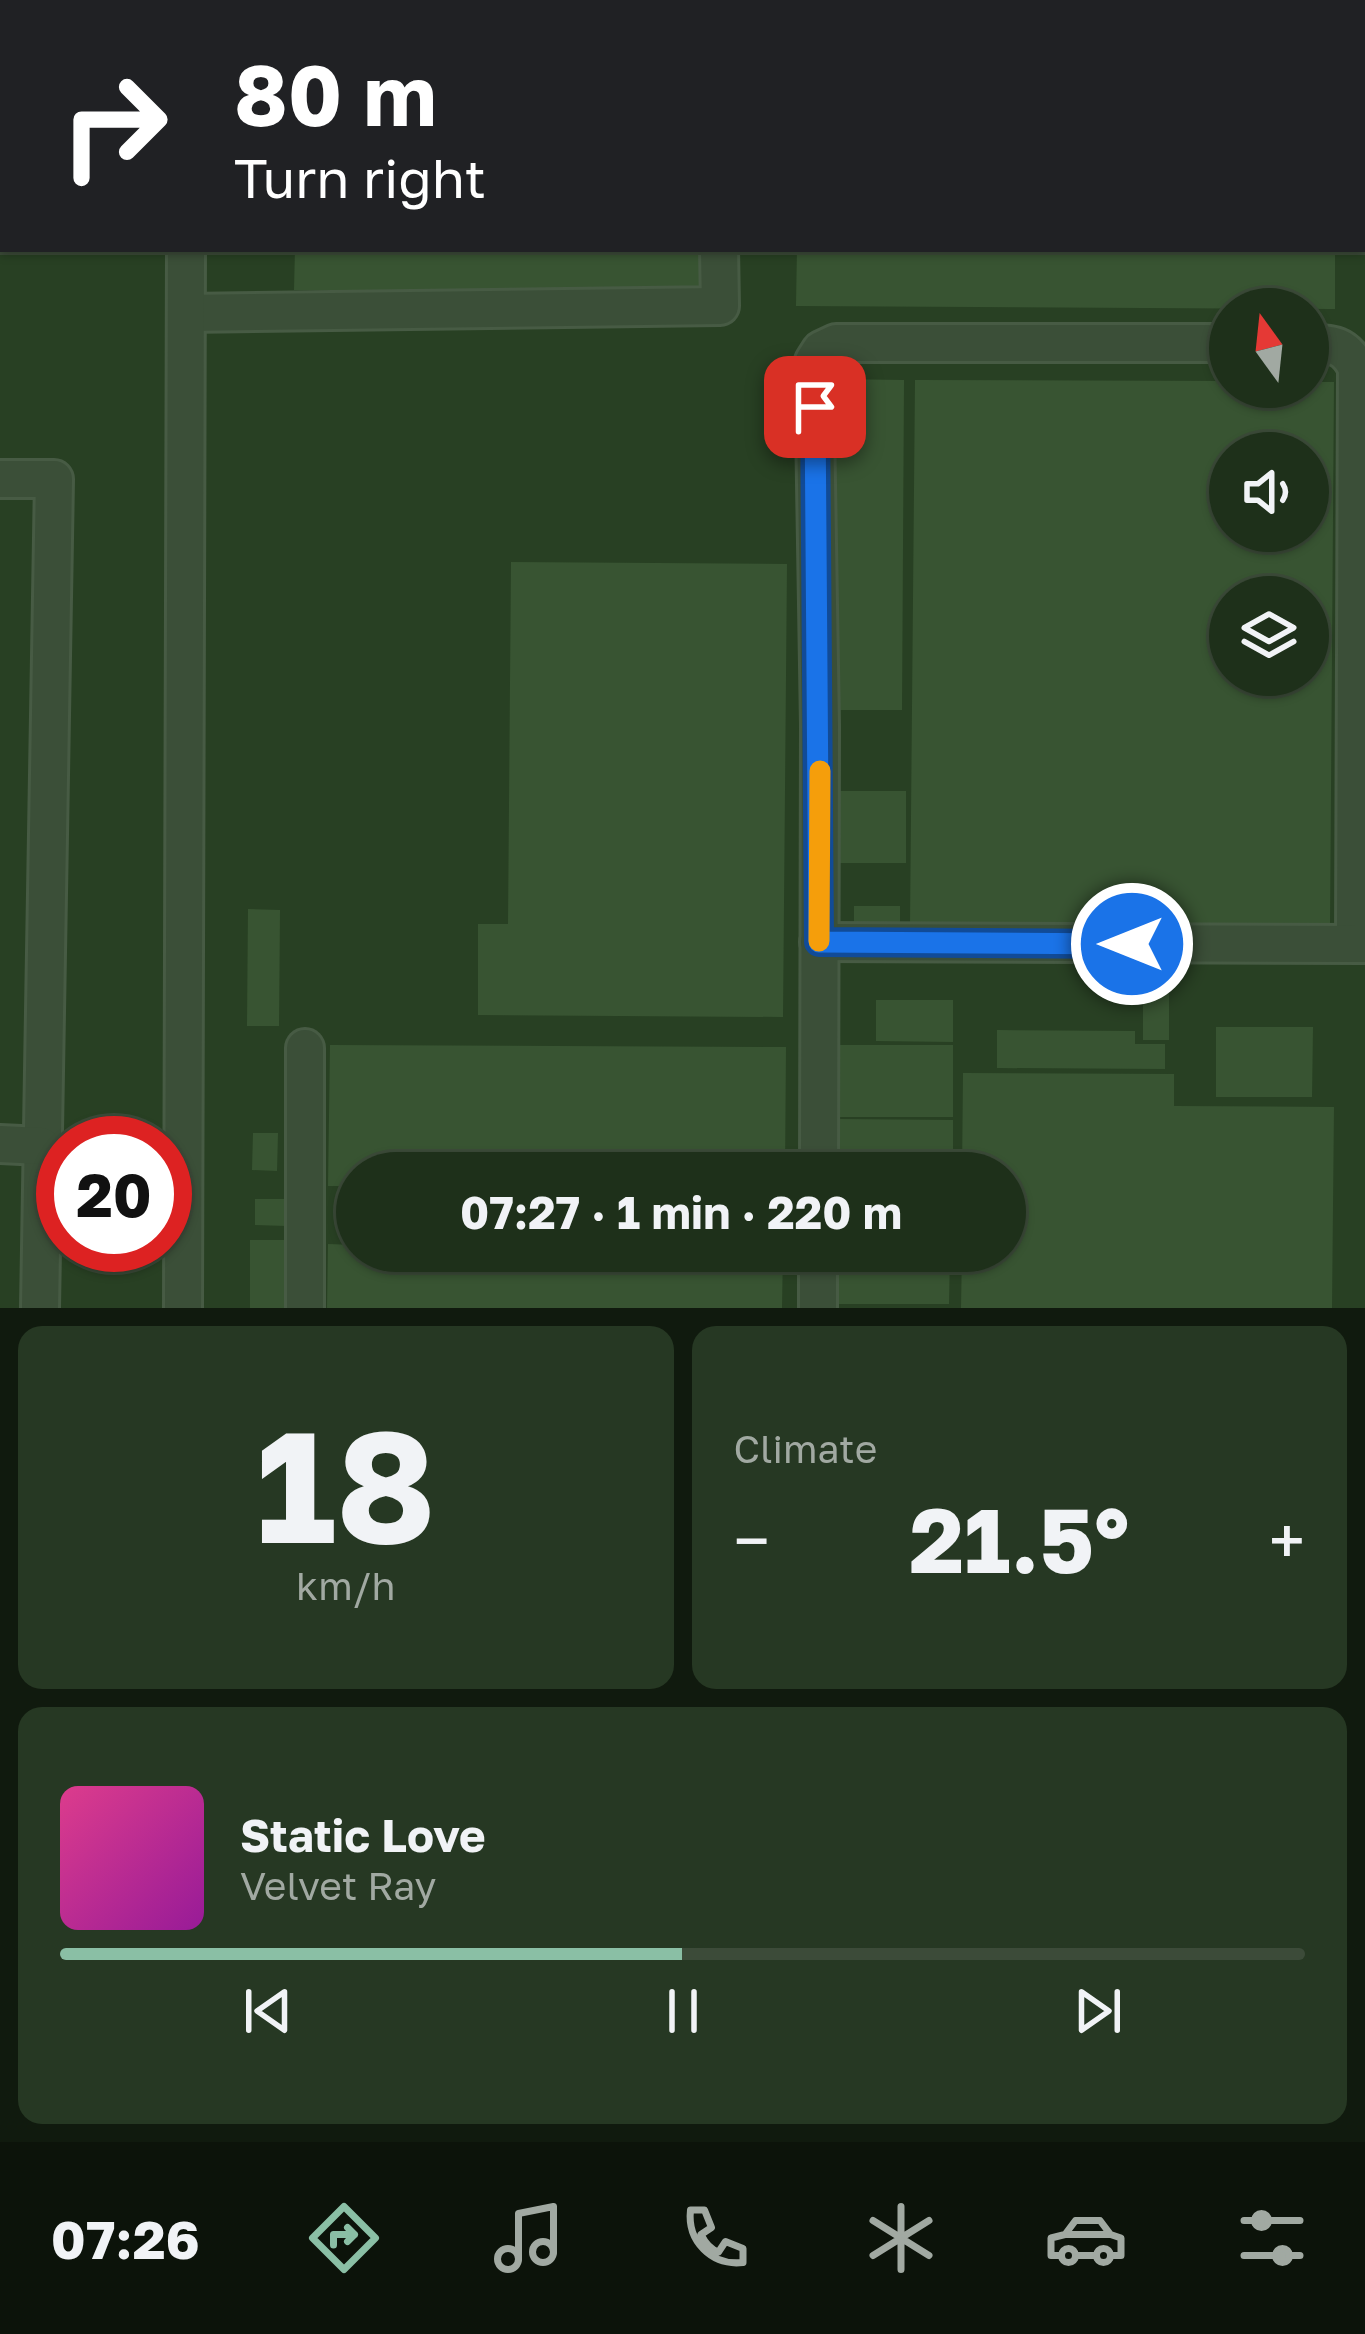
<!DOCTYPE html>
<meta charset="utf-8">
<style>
body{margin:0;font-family:"Golos Text",sans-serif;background:#263823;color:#f1f3f6;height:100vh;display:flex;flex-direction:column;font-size:45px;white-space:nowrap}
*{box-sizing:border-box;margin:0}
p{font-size:39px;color:#a1a9a2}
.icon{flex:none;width:66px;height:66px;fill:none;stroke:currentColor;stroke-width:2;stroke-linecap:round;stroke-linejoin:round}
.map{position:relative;height:1308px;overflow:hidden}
.panel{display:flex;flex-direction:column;gap:18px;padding:18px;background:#101a0e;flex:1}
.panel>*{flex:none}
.banner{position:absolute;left:0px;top:0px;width:1365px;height:252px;box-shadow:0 3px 9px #0004,0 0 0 3px #3c4b39;background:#202124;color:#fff;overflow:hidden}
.needle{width:78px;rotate:345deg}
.fabs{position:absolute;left:1209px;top:288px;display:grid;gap:24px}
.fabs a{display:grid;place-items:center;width:120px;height:120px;border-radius:50%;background:#1e301a;box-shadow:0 3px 9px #0004,0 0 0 3px #3c4b39;font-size:60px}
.speed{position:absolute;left:36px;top:1116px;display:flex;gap:24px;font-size:60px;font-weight:700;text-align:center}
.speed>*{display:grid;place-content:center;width:156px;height:156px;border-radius:50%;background:#1e301a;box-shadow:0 3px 9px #0004,0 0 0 3px #3c4b39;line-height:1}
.speed .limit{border:18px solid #d22;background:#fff;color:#111}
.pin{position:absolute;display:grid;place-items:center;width:102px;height:102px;color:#fff;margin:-51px;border-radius:24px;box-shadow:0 6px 18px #0006}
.me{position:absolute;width:132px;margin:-66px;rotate:270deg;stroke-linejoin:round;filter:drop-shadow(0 0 9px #0008)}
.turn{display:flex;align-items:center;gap:42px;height:252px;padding:0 36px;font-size:54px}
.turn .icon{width:156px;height:156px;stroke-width:2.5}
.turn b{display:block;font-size:84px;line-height:102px}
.big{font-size:90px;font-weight:700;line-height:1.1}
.panel .widget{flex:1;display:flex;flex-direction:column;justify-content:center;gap:18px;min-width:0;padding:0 42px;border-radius:24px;background:#263823}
.panel .dial{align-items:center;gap:0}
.dial b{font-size:156px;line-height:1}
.song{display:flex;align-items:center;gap:36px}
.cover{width:144px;height:144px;border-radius:18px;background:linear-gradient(135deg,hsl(330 70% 55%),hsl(300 70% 35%))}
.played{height:12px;border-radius:6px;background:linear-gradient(90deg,#8abfa5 50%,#3c4b39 50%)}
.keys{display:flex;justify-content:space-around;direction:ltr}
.heat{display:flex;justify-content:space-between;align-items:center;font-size:66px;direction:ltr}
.panel .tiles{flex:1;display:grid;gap:18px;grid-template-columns:1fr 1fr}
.widget:last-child{grid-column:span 2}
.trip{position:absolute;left:336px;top:1152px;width:690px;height:120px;border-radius:60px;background:#1e301a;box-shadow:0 3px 9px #0004,0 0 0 3px #3c4b39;font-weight:700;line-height:120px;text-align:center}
.tabs{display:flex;height:192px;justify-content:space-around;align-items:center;background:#0c130a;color:#a1a9a2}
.tabs .icon{width:84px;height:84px}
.tabs .on{color:#8abfa5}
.tabs b{font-size:54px;color:#f1f3f6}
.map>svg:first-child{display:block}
.building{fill:#385432;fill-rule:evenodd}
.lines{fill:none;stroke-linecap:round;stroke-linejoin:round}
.minor-casing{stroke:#475b44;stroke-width:42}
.minor{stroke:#3b4f38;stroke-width:36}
.route-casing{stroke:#114b97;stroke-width:30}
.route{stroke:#1a73e8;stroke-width:21}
.slow{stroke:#f59e0b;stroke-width:21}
</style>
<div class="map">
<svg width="1365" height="1308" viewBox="0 0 1365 1308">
<rect width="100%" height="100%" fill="#284023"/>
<g class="building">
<path d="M295,249H701V292L294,290Z"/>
<path d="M797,249H1335V309L796,306Z"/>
<path d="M836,379L904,380L902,710H833Z"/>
<path d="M915,380L1230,381V387H1308V382H1334L1330,927L910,925ZM1230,453H1308V531H1230ZM1230,597H1308V675H1230Z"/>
<path d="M511,562L787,564L783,1017L478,1015V924H508Z"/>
<path d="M837,791H906V863H836Z"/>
<path d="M854,906H900V926L854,925Z"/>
<path d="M248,909L280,910L279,1026H247Z"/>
<rect x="1143" y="979" width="26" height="61"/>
<path d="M876,1000H953V1042L876,1041Z"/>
<path d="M1216,1027H1313L1312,1097H1216Z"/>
<path d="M997,1030L1135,1031V1044H1165V1069L997,1068Z"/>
<path d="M330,1045L786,1047L785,1173H357V1186H328Z"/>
<rect x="835" y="1045" width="118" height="72"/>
<path d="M963,1073L1174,1074V1106L1334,1107L1332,1308H961L962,1251H1005V1173H962Z"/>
<path d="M837,1119L953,1120V1173H837Z"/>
<path d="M253,1133H278L277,1171L252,1170Z"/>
<path d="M255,1199H286V1226L255,1225Z"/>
<path d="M250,1240H285L284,1308H250Z"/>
<path d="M328,1244L357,1245V1251H783L782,1308H327Z"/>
<path d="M838,1251H950L949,1304H838Z"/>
</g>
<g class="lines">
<g class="minor-casing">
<g id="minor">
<path d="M784,0V3"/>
<path d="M1277,0V3"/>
<path d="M187,3V0"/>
<path d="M186,313L720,306L719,249"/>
<path d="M1308,344C1333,344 1345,344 1357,368L1355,944"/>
<path d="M0,479H54L40,1308"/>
<path d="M819,942L1365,944"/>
<path d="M305,1048V1308"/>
<path d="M0,1144L41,1146"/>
<path d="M819,1173L820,726L814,361L821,350L836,343H1230"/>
<path d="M183,1308L186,249"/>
<path d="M818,1308V1251"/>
</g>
</g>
<use href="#minor" class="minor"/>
</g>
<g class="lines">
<g class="route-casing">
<path id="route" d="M815,407L819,942L1132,944"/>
</g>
<use href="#route" class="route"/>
<path class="slow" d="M819,941L820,771"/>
</g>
</svg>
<div class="fabs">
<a><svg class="needle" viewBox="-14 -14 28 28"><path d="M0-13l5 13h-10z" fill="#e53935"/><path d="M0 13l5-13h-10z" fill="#a1a9a2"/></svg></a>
<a><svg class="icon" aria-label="sound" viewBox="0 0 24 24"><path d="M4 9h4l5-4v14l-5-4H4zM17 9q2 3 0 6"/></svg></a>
<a><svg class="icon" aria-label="layers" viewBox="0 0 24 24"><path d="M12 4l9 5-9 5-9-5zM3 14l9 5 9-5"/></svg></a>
</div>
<div class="speed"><div class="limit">20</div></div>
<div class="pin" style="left:815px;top:407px;background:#d93025"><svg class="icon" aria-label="arrive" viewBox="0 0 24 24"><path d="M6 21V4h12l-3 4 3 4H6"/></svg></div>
<svg class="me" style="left:1132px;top:944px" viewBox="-20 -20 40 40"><circle r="17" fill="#1a73e8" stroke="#fff" stroke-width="3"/><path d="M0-11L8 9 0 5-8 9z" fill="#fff"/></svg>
<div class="trip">07:27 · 1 min · 220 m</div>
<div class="banner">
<div class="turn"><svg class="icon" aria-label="right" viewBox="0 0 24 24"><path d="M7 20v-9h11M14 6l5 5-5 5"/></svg><div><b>80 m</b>Turn right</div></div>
</div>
</div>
<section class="panel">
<div class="tiles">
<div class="widget dial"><b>18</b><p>km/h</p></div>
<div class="widget"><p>Climate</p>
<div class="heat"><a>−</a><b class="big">21.5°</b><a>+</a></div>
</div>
<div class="widget">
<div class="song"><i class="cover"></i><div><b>Static Love</b><p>Velvet Ray</p></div></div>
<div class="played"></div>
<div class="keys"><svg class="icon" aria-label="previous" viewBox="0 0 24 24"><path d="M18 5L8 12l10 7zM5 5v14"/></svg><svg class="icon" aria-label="pause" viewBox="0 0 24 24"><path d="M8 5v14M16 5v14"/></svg><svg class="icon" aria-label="next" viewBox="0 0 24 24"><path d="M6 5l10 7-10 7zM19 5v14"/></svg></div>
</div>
</div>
</section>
<nav class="tabs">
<b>07:26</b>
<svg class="icon on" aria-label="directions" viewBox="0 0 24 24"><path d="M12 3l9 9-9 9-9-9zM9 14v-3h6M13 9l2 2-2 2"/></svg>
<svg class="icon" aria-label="music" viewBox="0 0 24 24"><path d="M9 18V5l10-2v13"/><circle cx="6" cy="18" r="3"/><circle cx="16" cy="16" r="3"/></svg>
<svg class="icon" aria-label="phone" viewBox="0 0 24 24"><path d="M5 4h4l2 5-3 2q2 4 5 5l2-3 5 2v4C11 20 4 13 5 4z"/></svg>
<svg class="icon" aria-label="climate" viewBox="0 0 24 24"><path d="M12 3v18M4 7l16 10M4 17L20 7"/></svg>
<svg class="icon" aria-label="car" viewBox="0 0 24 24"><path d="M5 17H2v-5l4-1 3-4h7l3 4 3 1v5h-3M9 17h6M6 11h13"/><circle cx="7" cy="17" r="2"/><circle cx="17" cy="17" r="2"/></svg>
<svg class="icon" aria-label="filters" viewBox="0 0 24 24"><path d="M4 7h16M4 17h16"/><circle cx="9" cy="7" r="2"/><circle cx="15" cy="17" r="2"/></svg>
</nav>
